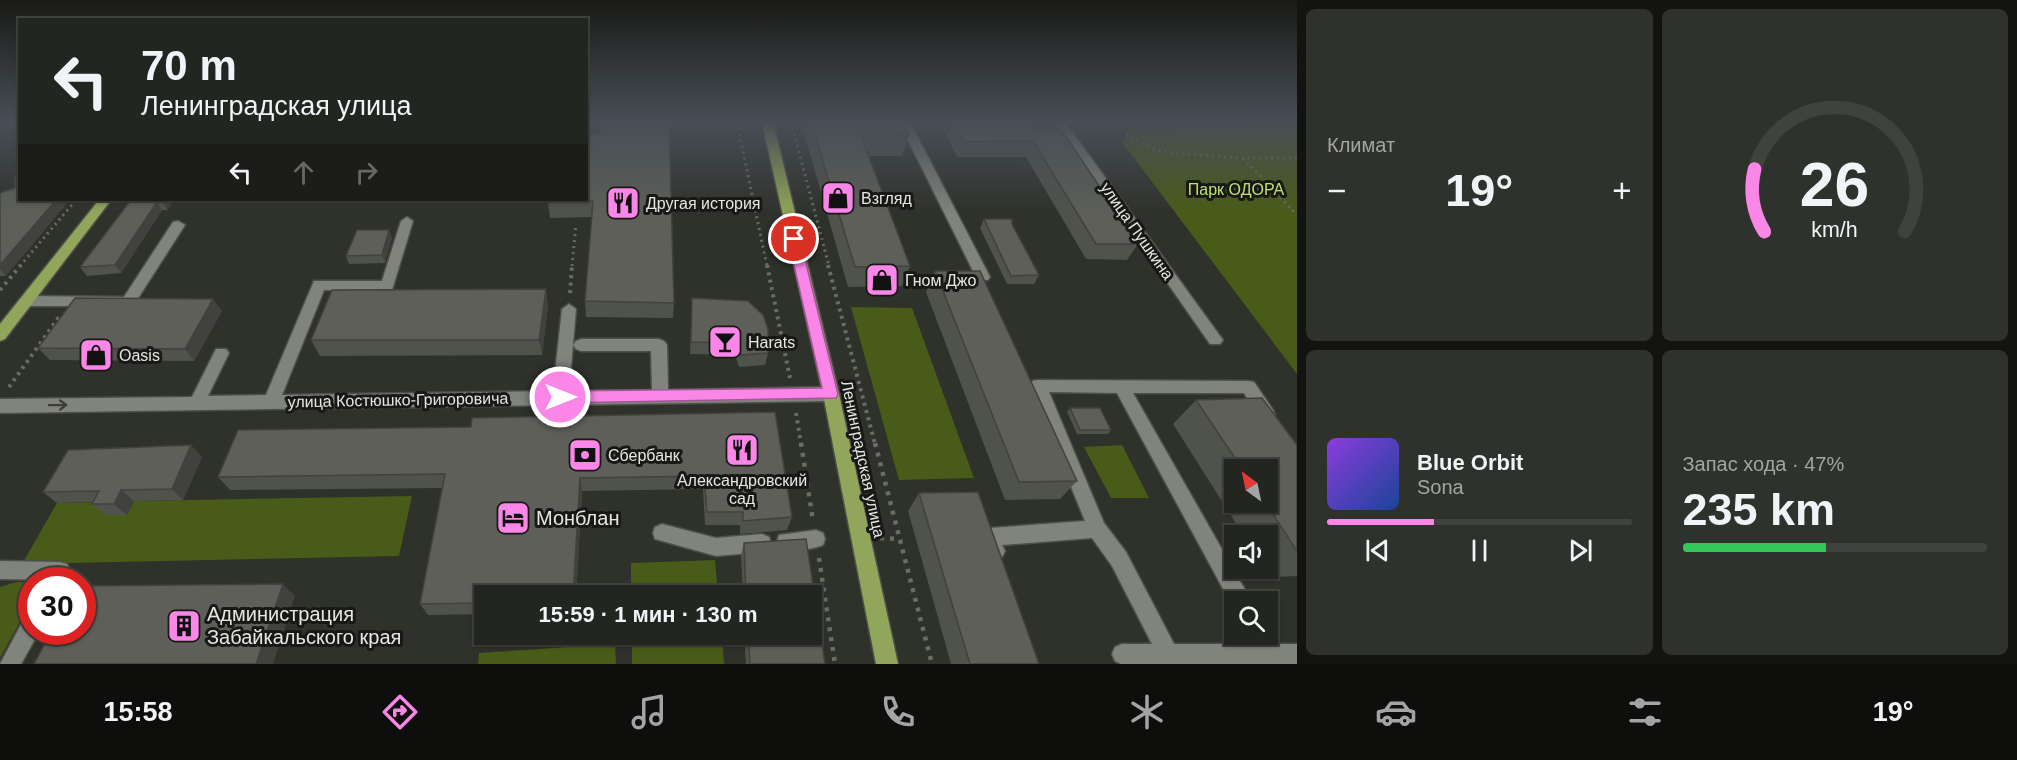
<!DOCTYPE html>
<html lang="ru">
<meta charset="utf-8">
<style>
body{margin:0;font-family:Helvetica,sans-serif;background:#2f312d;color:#f1f3f6;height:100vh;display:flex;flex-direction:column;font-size:22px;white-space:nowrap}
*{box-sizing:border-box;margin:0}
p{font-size:20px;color:#a3a5a5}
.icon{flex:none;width:33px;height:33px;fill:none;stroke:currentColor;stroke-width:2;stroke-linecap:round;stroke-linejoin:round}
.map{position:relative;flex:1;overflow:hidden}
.side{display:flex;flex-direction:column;gap:9px;padding:9px;background:#131412;width:720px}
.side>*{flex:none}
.hud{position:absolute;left:18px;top:18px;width:570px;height:183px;border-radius:0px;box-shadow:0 2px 4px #0004,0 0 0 2px #40423e;background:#232520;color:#f1f3f6;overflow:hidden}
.needle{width:39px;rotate:327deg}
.controls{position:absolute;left:1224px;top:459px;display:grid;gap:12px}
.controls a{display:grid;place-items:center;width:54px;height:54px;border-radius:0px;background:#232520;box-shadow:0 2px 4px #0004,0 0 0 2px #40423e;font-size:30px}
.speed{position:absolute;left:18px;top:567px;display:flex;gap:12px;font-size:30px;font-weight:700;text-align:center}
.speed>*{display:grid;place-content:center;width:78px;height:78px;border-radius:50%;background:#232520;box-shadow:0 2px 4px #0004,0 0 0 2px #40423e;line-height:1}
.speed .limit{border:9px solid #d22;background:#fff;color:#111}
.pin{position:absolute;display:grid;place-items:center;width:51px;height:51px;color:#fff;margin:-26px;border:3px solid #fff;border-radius:50%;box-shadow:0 2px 6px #0007}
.me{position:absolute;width:66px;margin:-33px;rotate:90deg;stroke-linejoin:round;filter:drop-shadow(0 0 4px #0008)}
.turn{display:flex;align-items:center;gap:21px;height:126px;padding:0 24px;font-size:27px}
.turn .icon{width:78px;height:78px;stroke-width:2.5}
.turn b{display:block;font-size:42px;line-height:51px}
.lanes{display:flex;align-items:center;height:57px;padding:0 24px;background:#0003;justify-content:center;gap:30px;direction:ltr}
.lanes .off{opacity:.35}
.big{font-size:45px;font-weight:800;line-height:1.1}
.side .tile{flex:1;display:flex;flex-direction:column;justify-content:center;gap:9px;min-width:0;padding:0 21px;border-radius:9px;background:#2f312d}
.side .dial{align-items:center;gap:0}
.dial svg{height:156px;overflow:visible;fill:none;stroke:#40423e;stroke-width:7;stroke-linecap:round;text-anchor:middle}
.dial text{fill:#f1f3f6;stroke:none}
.song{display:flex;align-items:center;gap:18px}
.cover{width:72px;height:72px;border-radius:9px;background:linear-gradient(135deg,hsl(270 70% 55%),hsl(220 70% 35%))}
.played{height:6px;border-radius:3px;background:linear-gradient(90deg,#fa87e7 35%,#40423e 35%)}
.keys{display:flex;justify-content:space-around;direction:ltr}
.heat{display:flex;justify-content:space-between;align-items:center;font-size:33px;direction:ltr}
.charge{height:9px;border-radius:4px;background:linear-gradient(90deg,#34c759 47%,#40423e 0)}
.side .tiles{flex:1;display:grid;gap:9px;grid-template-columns:repeat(2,1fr)}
.trip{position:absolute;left:474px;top:585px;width:348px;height:60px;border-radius:0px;background:#232520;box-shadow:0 2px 4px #0004,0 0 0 2px #40423e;font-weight:800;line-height:60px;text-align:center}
.menu{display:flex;height:96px;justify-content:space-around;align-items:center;background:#0e0f0d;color:#a3a5a5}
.menu .icon{width:42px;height:42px}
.menu .current{color:#fa87e7}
.menu b{font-size:27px;color:#f1f3f6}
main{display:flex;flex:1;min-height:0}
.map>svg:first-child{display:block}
.green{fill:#495b18}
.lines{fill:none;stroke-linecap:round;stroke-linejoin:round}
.minor-casing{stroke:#4d4f49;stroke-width:3}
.major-casing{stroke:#4d4f49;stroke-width:3}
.path-far2{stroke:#6a6c67;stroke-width:3;stroke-dasharray:2 4;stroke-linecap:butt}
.path-far1{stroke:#6a6c67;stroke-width:4;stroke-dasharray:3 4.5;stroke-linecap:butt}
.path{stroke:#6a6c67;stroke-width:4.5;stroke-dasharray:4 6;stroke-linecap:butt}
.minor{fill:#81847c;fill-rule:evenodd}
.major{fill:#91a65a;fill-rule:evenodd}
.wall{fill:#50524c;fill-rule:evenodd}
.shaded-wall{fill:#41423e}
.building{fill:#5d5f58;stroke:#41423e;stroke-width:1.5}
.oneway{stroke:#3d3e3a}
.route{fill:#fa87e7;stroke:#a25896;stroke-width:1.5}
.labels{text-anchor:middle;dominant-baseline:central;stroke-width:6;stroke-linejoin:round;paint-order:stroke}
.park-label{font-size:16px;fill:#bde070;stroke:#181916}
.poi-label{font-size:16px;fill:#e5e7e3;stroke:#181916;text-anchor:start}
.street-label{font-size:16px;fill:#e5e7e3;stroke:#181916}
.near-poi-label{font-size:20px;fill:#e5e7e3;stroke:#181916;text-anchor:start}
</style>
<main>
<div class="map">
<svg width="1297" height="664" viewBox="0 0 1297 664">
<rect width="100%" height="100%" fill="#2f312b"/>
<g class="green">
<path d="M1297,126V374L1122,142L1129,129Z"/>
<path d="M851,307L912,308L974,478L899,480Z"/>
<path d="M1122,445L1149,498H1111L1084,447Z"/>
<path d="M412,496L399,556L22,564L57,503L112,502L106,515H127L134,501Z"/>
<path d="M715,560L718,595H631V563Z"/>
<path d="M16,582H31V602L0,658V587Z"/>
<path d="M632,635H722L724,664H632Z"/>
<path d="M615,644L616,664H478L479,653Z"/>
</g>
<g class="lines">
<g class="minor-casing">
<g id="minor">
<path d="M899,122H910L990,277L988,280H978L976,277Z"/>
<path d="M1055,122H1065L1220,336L1223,340L1220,344H1210Z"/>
<path d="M407,217L413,221L392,290H324L282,395L553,391L562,309L569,304L576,309L569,391L652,390L651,351H581L576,349L573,345L576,341L581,339H659L664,341L667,345L668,390L831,387L837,389L839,394L837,399L831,401L0,413V399L192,397L216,349H226L229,353L208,396L266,395L314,281H382L401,221Z"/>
<path d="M178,221L185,225L133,306H26L19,301L26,296L124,297L173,222Z"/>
<path d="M1038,380L1248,381L1254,382L1273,410L1275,415L1273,420C1258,425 1251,404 1244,393H1133L1248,595L1251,602H1234V609L1117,393L1049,392L1104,523L1126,552L1174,644H1254L1250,634H1268V627L1277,644H1297V664H1121L1115,661L1112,654L1115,647L1122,644H1152L1112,566L1092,538L1002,545L1005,551L1002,557L995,560L988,557L981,537L983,531L990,528L1085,521L1030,386L1032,381Z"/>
<path d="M662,524L716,538L762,534L769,537L771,543L769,549L762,552L716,556L655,539L653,533L655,527Z"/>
<path d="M816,530L823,533L825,539L823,545C811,550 791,552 779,547L777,541L779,535Z"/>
<path d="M0,561L60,562L67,564L70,571L65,580L0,579Z"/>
<path d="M32,614V632H39L21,664H0L25,617Z"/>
</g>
</g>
<g class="major-casing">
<g id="major">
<path d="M762,122H773L839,394L898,664H876L823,394Z"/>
<path d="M99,200H111L5,339L0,341V324Z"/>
</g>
</g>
<g class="path-far2">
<path d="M739,122L740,137L767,266"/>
<path d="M791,122L829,266"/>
<path d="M586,126H604"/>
<path d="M665,127L754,128"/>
<path d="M785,128H808"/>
<path d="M1082,128L1297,122"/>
<path d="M926,129H952"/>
<path d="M1031,129H1048"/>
<path d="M1126,135L1154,149L1171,153L1243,158"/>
<path d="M1297,158H1243L1297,215"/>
<path d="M20,266L76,200"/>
<path d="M572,266L576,224"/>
</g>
<g class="path-far1">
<path d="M767,265L790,378"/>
<path d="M828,265L875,444"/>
<path d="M0,290L21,265"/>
<path d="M570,293L572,265"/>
<path d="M9,387L59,317"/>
<path d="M796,413L801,444"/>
</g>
<g class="path">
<path d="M801,443L813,521"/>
<path d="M875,443L932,664"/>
<path d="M880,538L899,539"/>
<path d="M819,558L835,664"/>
</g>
<use href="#minor" class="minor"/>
<use href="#major" class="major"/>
</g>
<g class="wall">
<path d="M806,122H903L909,135L902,156H869L910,266L902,286L848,287L804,132Z"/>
<path d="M951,122L1036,129L1138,244L1127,260L1086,259L1026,157H957L946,135Z"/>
<path d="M586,135L674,303L673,318L586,317L585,301L592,217L550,218L548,202Z"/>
<path d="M20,172L6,276H0V193L15,188Z"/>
<path d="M131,200H174L167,210H162L121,273L87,276L80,267Z"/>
<path d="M984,219L1012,224L1039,275L1034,284H1007L980,228Z"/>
<path d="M392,238L385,263L349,264L346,256Z"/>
<path d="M935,271L1077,481L1060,499L1005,500L926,292Z"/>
<path d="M692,298L768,353L765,365L739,367L735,355L690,354Z"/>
<path d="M548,305L542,355L320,356L311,340Z"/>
<path d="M222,311L194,361L50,360L38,348Z"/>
<path d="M1196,400L1297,445V576L1270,577L1264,568H1268V536H1244L1173,424ZM1234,470H1268V502H1234Z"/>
<path d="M1070,408L1111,430L1108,434H1077L1067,412Z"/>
<path d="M775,412L792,517L787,530L740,534V525H705L703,489L582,491L576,596H484V614L428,615L420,604L443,488L230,490L218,477L471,427Z"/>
<path d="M202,457L183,500L134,501L127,515H105L92,504L93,502L57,503L43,492Z"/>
<path d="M919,493L1039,664H951L908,511Z"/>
<path d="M806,539L825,664H746L744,634H812V596H743L741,556L744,543Z"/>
</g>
<g class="shaded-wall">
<path d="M56,200H70L6,276L0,269V265Z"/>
<path d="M163,200H174L167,210L162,201Z"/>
<path d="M157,202L162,210L121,273L115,265Z"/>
<path d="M389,230L392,238L385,263L382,255Z"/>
<path d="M546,289L548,305L542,355L539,340Z"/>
<path d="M213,299L222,311L194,361L185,349Z"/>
<path d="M191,445L202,457L183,500L172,489Z"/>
<path d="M580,478L582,491L576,596H573Z"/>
<path d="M121,490L134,501L127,515L114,504Z"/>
<path d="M283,584L295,596L273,664H256Z"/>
</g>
<g class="building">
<path d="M600,122H669L674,303L585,301L593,201L548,202V200H586V135L600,134Z"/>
<path d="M811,122H903L909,135L861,136L910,266L855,267Z"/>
<path d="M953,122H1032L1036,129H1061L1138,244H1096L1033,141L963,142Z"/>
<path d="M20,172V200H56L0,265V193L15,188V177Z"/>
<path d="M131,200H163L162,201L157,202L115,265L80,267Z"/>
<path d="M984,219H1012V224L1039,275L1011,276Z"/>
<path d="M357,230H389L382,255L346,256Z"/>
<path d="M935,271H980L1077,481L1019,482Z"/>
<path d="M546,289L539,340H311L332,290Z"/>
<path d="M75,298L213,299L185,349L38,348Z"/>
<path d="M692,298L748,301L763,315L768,329V353L741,355L737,343L691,342Z"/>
<path d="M1262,398L1297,445V551L1265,502H1268V470H1243L1196,400Z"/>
<path d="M1070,408H1100L1111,430H1080Z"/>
<path d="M775,412L792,517L743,521V512H707L704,476L580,478L573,596H484V603L420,604L445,474L218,477L238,430L471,427L472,418Z"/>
<path d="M191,445L172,489L121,490L114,504H92L99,491L43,492L68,450Z"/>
<path d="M978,492L1039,664H970L919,493Z"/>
<path d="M806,539L825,664H750L748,634H812V596H746L744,543Z"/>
<path d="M283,584L256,664H34L51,632H82V586Z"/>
</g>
<defs><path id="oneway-shaft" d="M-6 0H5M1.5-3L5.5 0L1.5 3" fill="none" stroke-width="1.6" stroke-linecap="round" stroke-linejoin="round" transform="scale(1.5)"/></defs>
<use class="oneway" href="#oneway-shaft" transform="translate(58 405) rotate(-1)"/>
<linearGradient id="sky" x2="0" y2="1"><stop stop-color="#1a1b18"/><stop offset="0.57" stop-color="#474e55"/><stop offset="1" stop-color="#474e55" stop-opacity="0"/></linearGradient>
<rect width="1297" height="214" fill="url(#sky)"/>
<path class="route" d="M794,235L800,239L838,394L836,398L560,403L555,402L553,397L555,393L560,391L822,388L788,239Z"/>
<defs>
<g id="shop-square" transform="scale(1.725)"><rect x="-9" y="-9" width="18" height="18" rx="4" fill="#fa87e7" stroke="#181916"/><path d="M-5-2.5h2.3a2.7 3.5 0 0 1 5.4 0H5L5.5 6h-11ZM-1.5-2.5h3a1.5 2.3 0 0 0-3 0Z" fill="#111"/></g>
<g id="restaurant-square" transform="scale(1.725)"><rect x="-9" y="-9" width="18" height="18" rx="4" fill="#fa87e7" stroke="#181916"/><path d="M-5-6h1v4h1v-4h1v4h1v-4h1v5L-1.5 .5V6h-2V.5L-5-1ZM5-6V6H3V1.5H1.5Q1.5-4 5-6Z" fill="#111"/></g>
<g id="bar-square" transform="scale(1.725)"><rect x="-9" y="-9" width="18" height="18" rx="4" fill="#fa87e7" stroke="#181916"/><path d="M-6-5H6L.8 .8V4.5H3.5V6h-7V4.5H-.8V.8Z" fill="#111"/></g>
<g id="bank-square" transform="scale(1.725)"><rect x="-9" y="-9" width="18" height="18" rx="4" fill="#fa87e7" stroke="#181916"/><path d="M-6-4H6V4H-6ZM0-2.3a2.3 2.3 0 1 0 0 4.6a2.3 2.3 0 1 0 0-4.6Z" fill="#111"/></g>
<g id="hotel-square" transform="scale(1.725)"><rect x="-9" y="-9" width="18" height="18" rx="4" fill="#fa87e7" stroke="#181916"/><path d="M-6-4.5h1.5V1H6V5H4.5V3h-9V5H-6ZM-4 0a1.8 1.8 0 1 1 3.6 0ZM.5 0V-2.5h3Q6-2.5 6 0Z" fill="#111"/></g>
<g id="building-square" transform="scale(1.725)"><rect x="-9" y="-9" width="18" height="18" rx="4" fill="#fa87e7" stroke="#181916"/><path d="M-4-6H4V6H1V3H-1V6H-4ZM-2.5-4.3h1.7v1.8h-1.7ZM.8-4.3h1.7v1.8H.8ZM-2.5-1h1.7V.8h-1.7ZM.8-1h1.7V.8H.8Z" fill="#111"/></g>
</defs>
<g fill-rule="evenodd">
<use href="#shop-square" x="838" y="198"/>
<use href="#restaurant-square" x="623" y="203"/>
<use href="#shop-square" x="882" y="280"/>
<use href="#bar-square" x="725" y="342"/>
<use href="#shop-square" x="96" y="355"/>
<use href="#restaurant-square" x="742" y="450"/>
<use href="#bank-square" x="585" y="455"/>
<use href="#hotel-square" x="513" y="518"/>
<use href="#building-square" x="184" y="626"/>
</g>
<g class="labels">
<g class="park-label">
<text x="1236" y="189">Парк ОДОРА</text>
</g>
<g class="poi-label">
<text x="861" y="198">Взгляд</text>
<text x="646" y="203">Другая история</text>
<text x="905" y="280">Гном Джо</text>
<text x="748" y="342">Harats</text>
<text x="119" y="355">Oasis</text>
<text x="608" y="455">Сбербанк</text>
<text x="742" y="480" text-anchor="middle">Александровский<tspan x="742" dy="18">сад</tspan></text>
</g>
<g class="street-label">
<text transform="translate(1137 231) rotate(55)">улица Пушкина</text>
<text transform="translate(398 400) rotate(-1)">улица Костюшко-Григоровича</text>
<text transform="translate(863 459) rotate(78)">Ленинградская улица</text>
</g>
<g class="near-poi-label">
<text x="536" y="518">Монблан</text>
<text x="207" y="614">Администрация<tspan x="207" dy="23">Забайкальского края</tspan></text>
</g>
</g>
</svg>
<div class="controls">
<a><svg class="needle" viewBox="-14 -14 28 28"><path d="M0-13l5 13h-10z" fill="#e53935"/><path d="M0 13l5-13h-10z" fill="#a3a5a5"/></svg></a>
<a><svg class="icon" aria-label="sound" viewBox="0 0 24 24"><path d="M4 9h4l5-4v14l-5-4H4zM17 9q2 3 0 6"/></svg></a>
<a><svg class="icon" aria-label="search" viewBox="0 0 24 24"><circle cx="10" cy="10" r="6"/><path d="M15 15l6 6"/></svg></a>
</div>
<div class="speed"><div class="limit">30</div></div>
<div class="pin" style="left:794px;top:239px;background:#d93025"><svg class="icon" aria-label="arrive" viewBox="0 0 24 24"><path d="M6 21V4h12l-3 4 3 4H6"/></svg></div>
<svg class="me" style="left:560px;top:397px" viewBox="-20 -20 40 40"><circle r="17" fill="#fa87e7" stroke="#fff" stroke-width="3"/><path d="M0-11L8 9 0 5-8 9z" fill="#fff"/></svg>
<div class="trip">15:59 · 1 мин · 130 m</div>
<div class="hud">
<div class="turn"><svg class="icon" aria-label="left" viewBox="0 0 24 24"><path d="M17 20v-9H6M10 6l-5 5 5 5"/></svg><div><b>70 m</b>Ленинградская улица</div></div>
<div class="lanes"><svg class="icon" aria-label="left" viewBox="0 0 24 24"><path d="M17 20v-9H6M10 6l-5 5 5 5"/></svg><svg class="icon off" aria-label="ahead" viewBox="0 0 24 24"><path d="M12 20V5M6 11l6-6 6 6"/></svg><svg class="icon off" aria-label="right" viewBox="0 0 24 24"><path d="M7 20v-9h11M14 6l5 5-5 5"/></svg></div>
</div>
</div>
<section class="side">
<div class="tiles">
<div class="tile"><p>Климат</p>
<div class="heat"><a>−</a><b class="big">19°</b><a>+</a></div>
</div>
<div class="tile dial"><svg viewBox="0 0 100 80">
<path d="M14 69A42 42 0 1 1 86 69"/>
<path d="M14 69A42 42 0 0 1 9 37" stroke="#fa87e7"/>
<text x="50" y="56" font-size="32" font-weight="700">26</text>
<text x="50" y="72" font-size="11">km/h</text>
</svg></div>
<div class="tile">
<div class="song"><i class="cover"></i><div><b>Blue Orbit</b><p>Sona</p></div></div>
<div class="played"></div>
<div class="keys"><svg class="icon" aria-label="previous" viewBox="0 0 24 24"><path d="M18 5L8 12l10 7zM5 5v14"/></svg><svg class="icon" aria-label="pause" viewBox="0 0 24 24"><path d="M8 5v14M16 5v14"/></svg><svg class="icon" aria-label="next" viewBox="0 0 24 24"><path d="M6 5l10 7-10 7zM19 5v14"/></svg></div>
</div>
<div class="tile"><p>Запас хода · 47%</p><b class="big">235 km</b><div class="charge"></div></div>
</div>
</section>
</main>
<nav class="menu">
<b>15:58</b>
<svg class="icon current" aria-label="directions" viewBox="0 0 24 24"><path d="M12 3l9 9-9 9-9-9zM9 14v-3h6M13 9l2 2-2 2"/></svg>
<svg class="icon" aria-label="music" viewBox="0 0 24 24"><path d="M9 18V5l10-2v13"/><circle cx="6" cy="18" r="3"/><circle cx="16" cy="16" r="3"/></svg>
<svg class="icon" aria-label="phone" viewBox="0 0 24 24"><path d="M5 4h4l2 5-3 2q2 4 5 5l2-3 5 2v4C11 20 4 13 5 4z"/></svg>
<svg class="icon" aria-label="climate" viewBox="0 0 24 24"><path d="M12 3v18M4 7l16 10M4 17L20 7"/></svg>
<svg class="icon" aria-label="car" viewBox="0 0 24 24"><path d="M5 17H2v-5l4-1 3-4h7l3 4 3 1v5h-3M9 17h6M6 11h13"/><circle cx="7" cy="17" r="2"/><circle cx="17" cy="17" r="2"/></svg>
<svg class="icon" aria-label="filters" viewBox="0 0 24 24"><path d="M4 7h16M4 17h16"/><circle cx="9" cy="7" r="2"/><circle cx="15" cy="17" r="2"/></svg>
<b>19°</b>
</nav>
